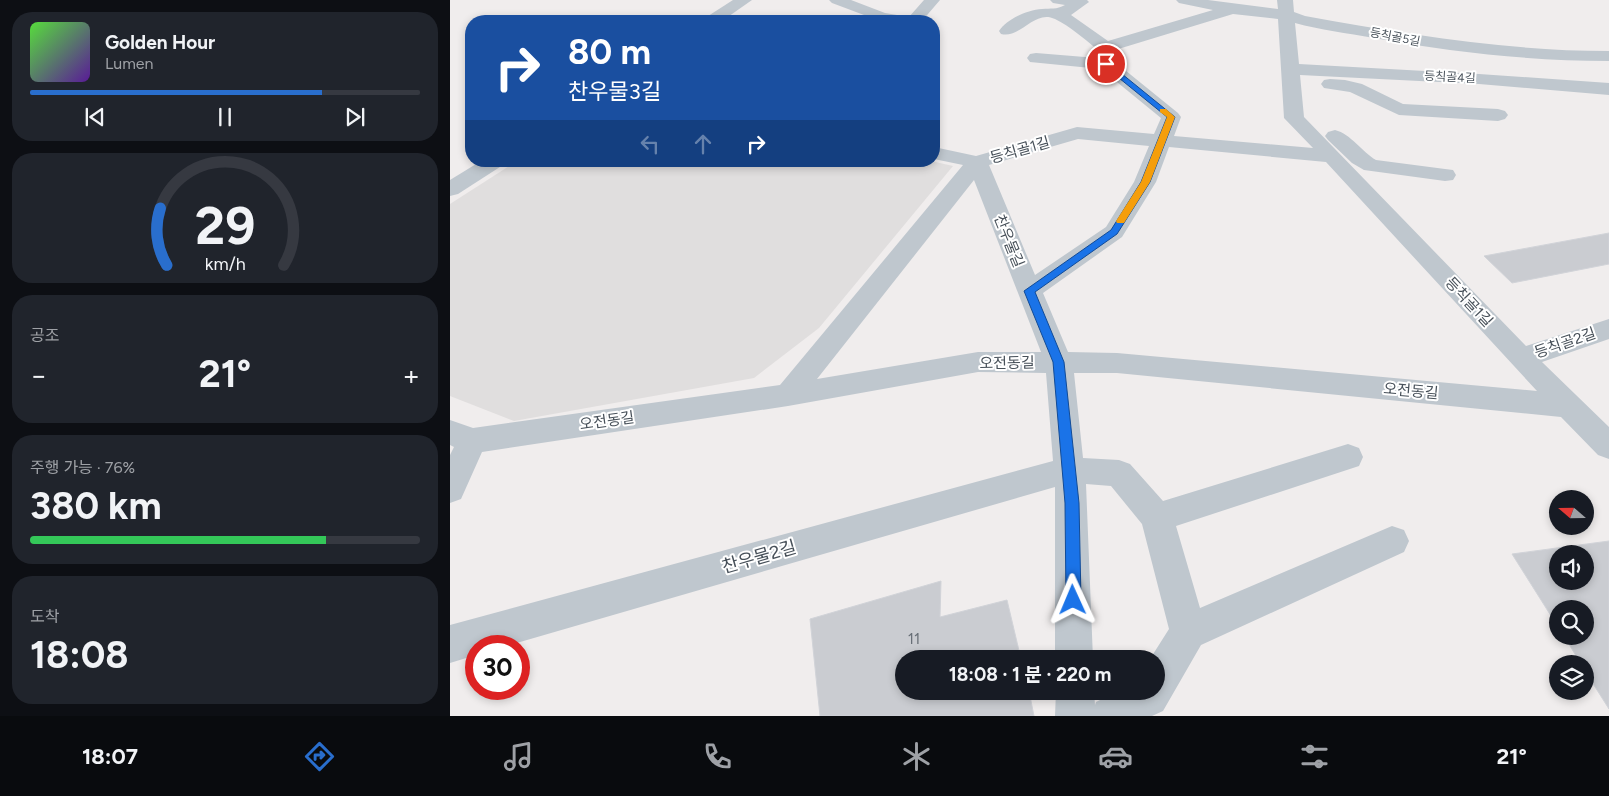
<!DOCTYPE html>
<html lang="ko">
<meta charset="utf-8">
<style>
body{margin:0;font-family:Figtree,"Noto Sans KR",sans-serif;background:#20242c;color:#f1f3f6;height:100vh;display:flex;flex-direction:column;font-size:19px;white-space:nowrap}
*{box-sizing:border-box;margin:0}
p{font-size:16px;color:#9ea1a6}
.icon{flex:none;width:28px;height:28px;fill:none;stroke:currentColor;stroke-width:2;stroke-linecap:round;stroke-linejoin:round}
.map{position:relative;flex:1;overflow:hidden}
.side{display:flex;flex-direction:column;gap:12px;padding:12px;background:#0d0f14;width:450px}
.side>*{flex:none}
.hud{position:absolute;left:15px;top:15px;width:475px;height:152px;border-radius:20px;box-shadow:0 2px 8px #0003;background:#1a4fa0;color:#fff;overflow:hidden}
.needle{width:32px;rotate:290deg}
.tools{position:absolute;left:1099px;top:490px;display:grid;gap:10px}
.tools a{display:grid;place-items:center;width:45px;height:45px;border-radius:50%;background:#171b24;box-shadow:0 2px 8px #0003;font-size:25px}
.speed{position:absolute;left:15px;top:635px;display:flex;gap:10px;font-size:25px;font-weight:700;text-align:center}
.speed>*{display:grid;place-content:center;width:65px;height:65px;border-radius:50%;background:#171b24;box-shadow:0 2px 8px #0003;line-height:1}
.speed .limit{border:8px solid #d22;background:#fff;color:#111}
.pin{position:absolute;display:grid;place-items:center;width:42px;height:42px;color:#fff;margin:-21px;border:2px solid #fff;border-radius:50%;box-shadow:0 1px 5px #0007}
.me{position:absolute;width:55px;margin:-28px;rotate:359deg;stroke-linejoin:round;filter:drop-shadow(0 0 4px #0008)}
.turn{display:flex;align-items:center;gap:18px;height:105px;padding:0 20px;font-size:22px}
.turn .icon{width:65px;height:65px;stroke-width:2.5}
.turn b{display:block;font-size:35px;line-height:42px}
.lanes{display:flex;align-items:center;height:48px;padding:0 20px;background:#0003;justify-content:center;gap:25px;direction:ltr}
.lanes .off{opacity:.35}
.big{font-size:38px;font-weight:700;line-height:1.1}
.side .card{flex:1;display:flex;flex-direction:column;justify-content:center;gap:8px;min-width:0;padding:0 18px;border-radius:20px;background:#20242c}
.side .dial{align-items:center;gap:0}
.dial svg{height:130px;overflow:visible;fill:none;stroke:#363941;stroke-width:7;stroke-linecap:round;text-anchor:middle}
.dial text{fill:#f1f3f6;stroke:none}
.song{display:flex;align-items:center;gap:15px}
.cover{width:60px;height:60px;border-radius:8px;background:linear-gradient(135deg,hsl(110 70% 55%),hsl(270 70% 35%))}
.played{height:5px;border-radius:2px;background:linear-gradient(90deg,#296ecd 75%,#363941 75%)}
.keys{display:flex;justify-content:space-around;direction:ltr}
.heat{display:flex;justify-content:space-between;align-items:center;font-size:28px;direction:ltr}
.charge{height:8px;border-radius:4px;background:linear-gradient(90deg,#34c759 76%,#363941 0)}
.trip{position:absolute;left:445px;top:650px;width:270px;height:50px;border-radius:25px;background:#171b24;box-shadow:0 2px 8px #0003;font-weight:700;line-height:50px;text-align:center}
.tab-bar{display:flex;height:80px;justify-content:space-around;align-items:center;background:#090b0e;color:#9ea1a6}
.tab-bar .icon{width:35px;height:35px}
.tab-bar .on{color:#296ecd}
.tab-bar b{font-size:22px;color:#f1f3f6}
main{display:flex;flex:1;min-height:0}
.map>svg:first-child{display:block}
.education{fill:#e0dede}
.building{fill:#caccd1;stroke:#d1d3d8;fill-rule:evenodd}
.lines{fill:none;stroke-linecap:round;stroke-linejoin:round}
.minor{fill:#bfc7ce;fill-rule:evenodd}
.route{fill:#1a73e8;stroke:#114b97}
.slow{fill:#f59e0b}
.labels{text-anchor:middle;dominant-baseline:central;stroke-width:4;stroke-linejoin:round;paint-order:stroke}
.far-street-label{font-size:12px;fill:#475059;stroke:#fff}
.street-label{font-size:15px;fill:#475059;stroke:#fff}
.near-number-label{font-size:15px;fill:#686f77}
.near-street-label{font-size:18px;fill:#475059;stroke:#fff}
</style>
<main>
<section class="side">
<div class="card">
<div class="song"><i class="cover"></i><div><b>Golden Hour</b><p>Lumen</p></div></div>
<div class="played"></div>
<div class="keys"><svg class="icon" aria-label="previous" viewBox="0 0 24 24"><path d="M18 5L8 12l10 7zM5 5v14"/></svg><svg class="icon" aria-label="pause" viewBox="0 0 24 24"><path d="M8 5v14M16 5v14"/></svg><svg class="icon" aria-label="next" viewBox="0 0 24 24"><path d="M6 5l10 7-10 7zM19 5v14"/></svg></div>
</div>
<div class="card dial"><svg viewBox="0 0 100 80">
<path d="M14 69A42 42 0 1 1 86 69"/>
<path d="M14 69A42 42 0 0 1 10 34" stroke="#296ecd"/>
<text x="50" y="56" font-size="32" font-weight="700">29</text>
<text x="50" y="72" font-size="11">km/h</text>
</svg></div>
<div class="card"><p>공조</p>
<div class="heat"><a>−</a><b class="big">21°</b><a>+</a></div>
</div>
<div class="card"><p>주행 가능 · 76%</p><b class="big">380 km</b><div class="charge"></div></div>
<div class="card"><p>도착</p><b class="big">18:08</b></div>
</section>
<div class="map">
<svg width="1159" height="716" viewBox="0 0 1159 716">
<rect width="100%" height="100%" fill="#f0eded"/>
<path class="education" d="M67,161H481L503,166L369,328L304,378L64,421L0,396V204Z"/>
<g class="building">
<path d="M1159,233V264L1062,283L1034,256Z"/>
<path d="M1159,541V709L1135,671V664H1131L1114,636H1135V609H1108V627L1062,554ZM1108,554H1135V581H1108Z"/>
<path d="M491,581L490,617L557,600L571,659H454V691H579L584,716H370L360,619Z"/>
</g>
<g class="lines">
<g class="minor">
<path d="M283,0H302L272,21H253L255,18Z"/>
<path d="M379,0H401L435,13L459,17L474,0H490L472,21H430L382,3Z"/>
<path d="M600,0H637L639,2L621,15L658,41L763,10L729,3L726,0H758L828,9L827,0H843L844,12L855,16C956,34 1056,51 1159,51V61C1080,61 1002,52 924,38C897,33 870,30 845,23L849,64L1029,74L1159,83V95L1029,84L850,75L854,117L1076,346L1159,319V339L1092,362L1159,427V459L1148,455L1111,417L667,373H624L633,458L669,460L680,464L713,501L898,444L909,448L913,457L909,466L726,526L750,608L942,526L954,530L959,541L954,552L751,645L713,711L702,716H605L606,691H644L645,705L646,702L668,691H706V659H700L719,629L692,524L661,486L636,484L643,659H605V487L56,646H26V655L0,663V625L603,461L596,373L528,372L338,406L32,452L11,499L0,503V455L4,447L0,445V420L23,428L330,385L513,165L484,159V147L526,156L627,127L704,134L711,118L651,69L580,62L577,58L580,54L586,53L647,58V49C634,39 620,26 605,19C584,9 571,39 551,34L549,31C557,19 577,10 592,9C601,8 606,10 615,5L603,3ZM783,14L828,19L834,118L863,148L724,136L731,117L728,113L665,62V50ZM628,139L699,146L684,182L656,227L585,275L539,165ZM719,147L876,162L1087,391L667,353L618,352L593,293L672,237L706,182ZM524,180L591,352H528L367,379Z"/>
<path d="M880,79L895,80L912,84L953,104L1048,109L1055,111L1058,115L1055,119L1048,121L949,115L900,92L874,88L871,84L874,80Z"/>
<path d="M885,130C901,134 912,152 926,160L995,169L1003,170L1006,175L1003,180L995,181L914,170L902,163L878,140L875,136L878,132Z"/>
<path d="M31,161H56L53,165L8,194L0,196V180Z"/>
</g>
</g>
<path class="route" d="M656,61L725,117L700,182L667,234L585,292L614,362L629,503L631,600L629,605L623,607L618,605L616,600L615,503L603,362L574,291L661,230L691,182L717,117L653,65V62Z"/>
<path class="slow" d="M710,109H716L725,117L700,182L674,223H667L666,221L691,182L717,117L710,112Z"/>
<g class="labels">
<g class="far-street-label">
<text transform="translate(945 37) rotate(11)">등칙골5길</text>
<text transform="translate(1000 77) rotate(3)">등칙골4길</text>
</g>
<g class="street-label">
<text transform="translate(570 150) rotate(-16)">등칙골1길</text>
<text transform="translate(559 241) rotate(68)">찬우물길</text>
<text transform="translate(1019 302) rotate(47)">등칙골1길</text>
<text transform="translate(1115 343) rotate(-19)">등칙골2길</text>
<text transform="translate(557 363) rotate(-1)">오전동길</text>
<text transform="translate(961 391) rotate(5)">오전동길</text>
<text transform="translate(157 421) rotate(-8)">오전동길</text>
</g>
<g class="near-number-label">
<text x="464" y="639">11</text>
</g>
<g class="near-street-label">
<text transform="translate(309 557) rotate(-16)">찬우물2길</text>
</g>
</g>
</svg>
<div class="tools">
<a><svg class="needle" viewBox="-14 -14 28 28"><path d="M0-13l5 13h-10z" fill="#e53935"/><path d="M0 13l5-13h-10z" fill="#9ea1a6"/></svg></a>
<a><svg class="icon" aria-label="sound" viewBox="0 0 24 24"><path d="M4 9h4l5-4v14l-5-4H4zM17 9q2 3 0 6"/></svg></a>
<a><svg class="icon" aria-label="search" viewBox="0 0 24 24"><circle cx="10" cy="10" r="6"/><path d="M15 15l6 6"/></svg></a>
<a><svg class="icon" aria-label="layers" viewBox="0 0 24 24"><path d="M12 4l9 5-9 5-9-5zM3 14l9 5 9-5"/></svg></a>
</div>
<div class="speed"><div class="limit">30</div></div>
<div class="pin" style="left:656px;top:64px;background:#d93025"><svg class="icon" aria-label="arrive" viewBox="0 0 24 24"><path d="M6 21V4h12l-3 4 3 4H6"/></svg></div>
<svg class="me" style="left:623px;top:600px" viewBox="-20 -20 40 40"><path d="M0-17L14 15 0 8-14 15z" fill="#1a73e8" stroke="#fff" stroke-width="4"/></svg>
<div class="trip">18:08 · 1 분 · 220 m</div>
<div class="hud">
<div class="turn"><svg class="icon" aria-label="right" viewBox="0 0 24 24"><path d="M7 20v-9h11M14 6l5 5-5 5"/></svg><div><b>80 m</b>찬우물3길</div></div>
<div class="lanes"><svg class="icon off" aria-label="left" viewBox="0 0 24 24"><path d="M17 20v-9H6M10 6l-5 5 5 5"/></svg><svg class="icon off" aria-label="ahead" viewBox="0 0 24 24"><path d="M12 20V5M6 11l6-6 6 6"/></svg><svg class="icon" aria-label="right" viewBox="0 0 24 24"><path d="M7 20v-9h11M14 6l5 5-5 5"/></svg></div>
</div>
</div>
</main>
<nav class="tab-bar">
<b>18:07</b>
<svg class="icon on" aria-label="directions" viewBox="0 0 24 24"><path d="M12 3l9 9-9 9-9-9zM9 14v-3h6M13 9l2 2-2 2"/></svg>
<svg class="icon" aria-label="music" viewBox="0 0 24 24"><path d="M9 18V5l10-2v13"/><circle cx="6" cy="18" r="3"/><circle cx="16" cy="16" r="3"/></svg>
<svg class="icon" aria-label="phone" viewBox="0 0 24 24"><path d="M5 4h4l2 5-3 2q2 4 5 5l2-3 5 2v4C11 20 4 13 5 4z"/></svg>
<svg class="icon" aria-label="climate" viewBox="0 0 24 24"><path d="M12 3v18M4 7l16 10M4 17L20 7"/></svg>
<svg class="icon" aria-label="car" viewBox="0 0 24 24"><path d="M5 17H2v-5l4-1 3-4h7l3 4 3 1v5h-3M9 17h6M6 11h13"/><circle cx="7" cy="17" r="2"/><circle cx="17" cy="17" r="2"/></svg>
<svg class="icon" aria-label="filters" viewBox="0 0 24 24"><path d="M4 7h16M4 17h16"/><circle cx="9" cy="7" r="2"/><circle cx="15" cy="17" r="2"/></svg>
<b>21°</b>
</nav>
